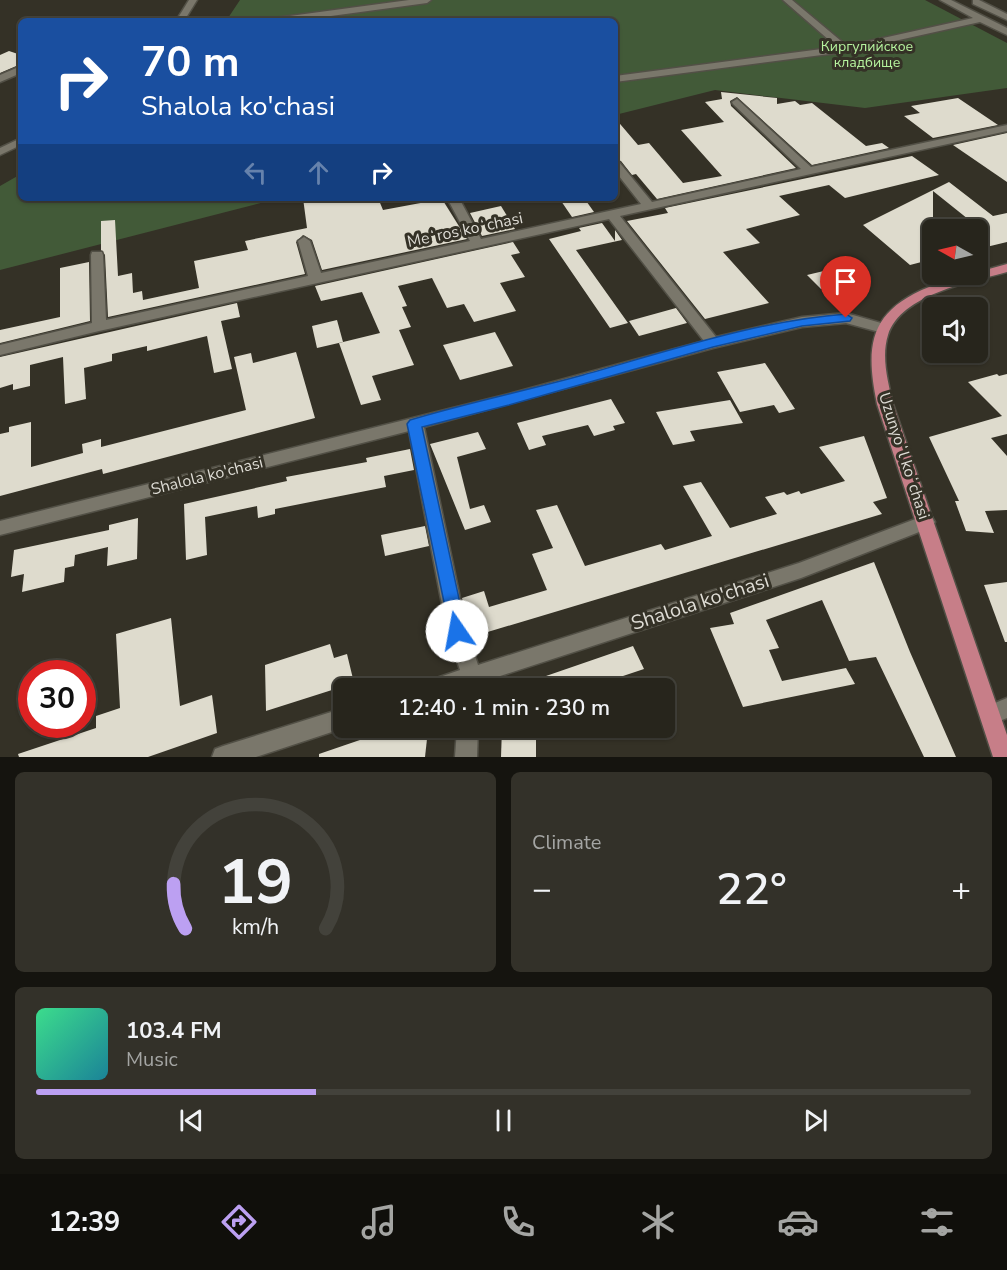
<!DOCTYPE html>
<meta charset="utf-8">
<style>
body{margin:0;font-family:"Nunito Sans",sans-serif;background:#333129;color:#f1f3f6;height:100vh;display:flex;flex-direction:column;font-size:22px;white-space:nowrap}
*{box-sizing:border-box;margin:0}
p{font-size:20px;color:#a4a5a3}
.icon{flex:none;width:33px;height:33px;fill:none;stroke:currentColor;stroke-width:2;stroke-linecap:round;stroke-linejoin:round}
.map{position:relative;height:757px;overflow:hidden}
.details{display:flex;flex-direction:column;gap:15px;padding:15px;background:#15140f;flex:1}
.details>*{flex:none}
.guide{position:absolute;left:18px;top:18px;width:600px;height:183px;border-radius:9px;box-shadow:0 2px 4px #0004,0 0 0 2px #43423b;background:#1a4fa0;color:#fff;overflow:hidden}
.needle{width:39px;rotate:278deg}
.tools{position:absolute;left:922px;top:219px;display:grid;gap:12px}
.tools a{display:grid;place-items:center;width:66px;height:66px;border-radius:9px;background:#27251c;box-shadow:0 2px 4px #0004,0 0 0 2px #43423b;font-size:30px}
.speed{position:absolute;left:18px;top:660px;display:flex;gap:12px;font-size:30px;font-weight:700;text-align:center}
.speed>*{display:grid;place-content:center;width:78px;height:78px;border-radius:50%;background:#27251c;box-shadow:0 2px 4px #0004,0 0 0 2px #43423b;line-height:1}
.speed .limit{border:9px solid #d22;background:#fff;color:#111}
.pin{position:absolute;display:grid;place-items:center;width:51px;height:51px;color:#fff;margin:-62px -26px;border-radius:50% 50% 50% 0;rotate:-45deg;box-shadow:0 0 6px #0007}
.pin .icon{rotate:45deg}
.me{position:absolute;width:66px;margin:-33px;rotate:348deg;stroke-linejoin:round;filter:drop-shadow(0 0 4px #0008)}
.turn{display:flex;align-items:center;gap:21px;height:126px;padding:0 24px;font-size:27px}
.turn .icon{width:78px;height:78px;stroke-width:2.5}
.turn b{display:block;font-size:42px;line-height:51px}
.lanes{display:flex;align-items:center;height:57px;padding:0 24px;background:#0003;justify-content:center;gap:30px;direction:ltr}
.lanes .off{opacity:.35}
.big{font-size:45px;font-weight:600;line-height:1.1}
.details .card{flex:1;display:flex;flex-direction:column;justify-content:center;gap:9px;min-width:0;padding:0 21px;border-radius:9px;background:#333129}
.details .dial{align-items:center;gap:0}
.dial svg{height:156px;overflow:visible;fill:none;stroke:#43423b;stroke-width:7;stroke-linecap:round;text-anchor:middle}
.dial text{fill:#f1f3f6;stroke:none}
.song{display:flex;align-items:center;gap:18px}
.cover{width:72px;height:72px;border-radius:9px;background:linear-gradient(135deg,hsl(150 70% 55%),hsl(190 70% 35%))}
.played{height:6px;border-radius:3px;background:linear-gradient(90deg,#bca0f2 30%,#43423b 30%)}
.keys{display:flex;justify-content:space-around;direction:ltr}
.heat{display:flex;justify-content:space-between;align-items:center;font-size:33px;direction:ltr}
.details .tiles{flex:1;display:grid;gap:15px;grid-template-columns:1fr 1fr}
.card:last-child{grid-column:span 2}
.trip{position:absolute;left:333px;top:678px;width:342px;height:60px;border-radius:9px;background:#27251c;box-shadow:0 2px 4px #0004,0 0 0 2px #43423b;font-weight:600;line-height:60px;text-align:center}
.menu{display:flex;height:96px;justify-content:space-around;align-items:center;background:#100f0b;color:#a4a5a3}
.menu .icon{width:42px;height:42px}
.menu .active{color:#bca0f2}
.menu b{font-size:27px;color:#f1f3f6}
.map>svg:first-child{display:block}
.green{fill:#425a38}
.building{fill:#dedbcd}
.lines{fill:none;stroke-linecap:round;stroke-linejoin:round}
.minor-casing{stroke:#525046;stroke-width:3}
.major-casing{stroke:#525046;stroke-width:3}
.minor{fill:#7a776b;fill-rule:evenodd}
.major{fill:#c77e88;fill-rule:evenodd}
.route{fill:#1a73e8;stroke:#114b97;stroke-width:1.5}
.labels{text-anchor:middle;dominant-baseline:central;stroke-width:6;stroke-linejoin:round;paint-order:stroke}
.far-park-label{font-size:14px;fill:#b6f39e;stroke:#343126}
.street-label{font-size:16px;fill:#dedcd5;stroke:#343126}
.near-street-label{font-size:20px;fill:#dedcd5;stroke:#343126}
</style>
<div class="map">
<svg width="1007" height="757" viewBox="0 0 1007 757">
<rect width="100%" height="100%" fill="#343126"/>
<g class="green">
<path d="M240,0H925L1007,43V88L865,108L715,90L615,115V21H226Z"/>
<path d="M21,174V198H280L0,270V186Z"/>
</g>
<g class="building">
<path d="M9,51L21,55V64L0,73V55Z"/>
<path d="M721,92L777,98V104L795,101L800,105L812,103L866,146L882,143L889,148L812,165L737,97L730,101L731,106L796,168L657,199L636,174L632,175L621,161L615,159V118L638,145L649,143L683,183L722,176L681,130L724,122L705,102L722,99Z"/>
<path d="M958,98L998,125L933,138L904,116L920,113L911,106Z"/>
<path d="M1007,133V182L953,145Z"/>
<path d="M912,156L939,175L845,198L829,185L779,196L800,215L746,229L760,243L723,252L769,303L705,319L627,221L668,213L665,208Z"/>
<path d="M949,182L993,216L1007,213V242L978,249V227L933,191V259L910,265L863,225Z"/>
<path d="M303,198H378L383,210L442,199L467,239L322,270L312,240L303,235L296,242L305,274L108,317L105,255L101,250V221L115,220L118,276L132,273L133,293L142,291L143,300L199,288L194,261L248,250L245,241L307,228Z"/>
<path d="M559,198H584L594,212L572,217Z"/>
<path d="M501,206L515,229L482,236L470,213Z"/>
<path d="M602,223L615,241V230L622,240L576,250L628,323L610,328L549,239L581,231L579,228Z"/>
<path d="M513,242L520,253L511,255L525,277L500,283L516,311L474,322L464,304L447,308L432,278L398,286L407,306L402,307L411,327L399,330L414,365L372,376L381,400L361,405L339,343L380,333L362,292L321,301L315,286Z"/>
<path d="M89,262L90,321L0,343V330L60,317V268Z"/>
<path d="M828,270L842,284L821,289L807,275Z"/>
<path d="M237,303L240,317L221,321L232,369L214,373L207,336L147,351V346L112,354V361L84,368L86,399L65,404L63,357L30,365V386L13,390V384L0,388V357Z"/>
<path d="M676,308L687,323L639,336L629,321Z"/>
<path d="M337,320L343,342L317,348L312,326Z"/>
<path d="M495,332L513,366L460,380L443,345Z"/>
<path d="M296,352L315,418L103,474L102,469L0,496V434L9,432V427L31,422V467L83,453L82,444L101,439V447L246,410L234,357L251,353L253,363Z"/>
<path d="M765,363L795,409L779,413L774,405L740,412L717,372Z"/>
<path d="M997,374L999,376L1007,374V434L991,438L1007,456V510L985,511L994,533L966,531L955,501H959L929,437L1002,416L968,382Z"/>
<path d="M611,399L625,423L613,426L615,430L594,436L588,425L542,436L546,445L529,450L517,423Z"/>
<path d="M730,400L743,423L690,431L695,441L673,445L656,412Z"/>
<path d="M478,432L486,449L457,457L470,509L484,505L491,522L465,530L430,444Z"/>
<path d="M864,436L887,498L873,502L882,514L471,637L462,598L484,591L489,607L547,590L532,554L553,548L536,510L557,505L585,566L661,544L665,550L712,536L683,486L701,482L730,528L777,514L765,497L784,492L787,495L799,491L801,494L845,481L819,447Z"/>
<path d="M410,449L414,470L384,476L386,487L275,509V514L258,518L257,506L205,517L207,555L186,560L184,504L287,481L286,477L367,462L366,458Z"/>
<path d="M138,518L137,559L107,566L108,547L75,555L74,566L65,568L64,582L22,592L24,574L11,577L14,550L109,530V525Z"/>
<path d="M425,526L429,546L385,556L381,535Z"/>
<path d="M874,562L910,652L956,757H924L876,657L849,661L822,600L766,620L779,648L769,650L782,681L846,668L855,684L743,707L710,628L734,624L730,613Z"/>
<path d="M1007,582V642H1005L984,585Z"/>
<path d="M171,618L180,706L212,695L217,733L148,757H19L18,754L96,728V716L120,708L116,634Z"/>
<path d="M330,644L334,658L347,654L354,683L266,711L265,665Z"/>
<path d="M633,646L644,669L623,676L629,688H517V686Z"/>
<path d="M502,728H536V757H501Z"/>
<path d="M392,729L428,730L425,757H319V754Z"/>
</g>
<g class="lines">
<g class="minor-casing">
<g id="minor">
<path d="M189,0H197L184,21H176Z"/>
<path d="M409,0H431L427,3L294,21H271L275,18Z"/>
<path d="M783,0H792L847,46L973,18L940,0H951L1007,28V35L980,22L845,52L615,82V76L837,47Z"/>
<path d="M973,0H979L1007,14V20L973,4Z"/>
<path d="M21,66V73L0,82V75Z"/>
<path d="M737,99L811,167L1007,125V131L620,216L716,337L802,317L846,313L888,325L890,328L883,333L846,323L802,327L713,348L424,427L467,631L478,665L799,563L926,515L932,517L935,522L932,527L801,578L482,682L481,688H425L428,681L460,670L447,631L409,431L0,535V521L509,394L704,341L609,219L99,331L0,355V345L92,323L91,255L92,252H102L103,255L106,320L308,276L298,241L304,237L310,241L321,273L470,241L447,198H459L481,239L641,204L615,171V161L619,162L652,202L801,169L733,104L732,102Z"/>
<path d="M21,138V145L0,155V148Z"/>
<path d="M1007,698V718L990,725L983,722L980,715L983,708Z"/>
<path d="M344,708V728H346H344L256,757H212L215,749L223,746Z"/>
<path d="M457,728H478L477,757H455Z"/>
</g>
</g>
<g class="major-casing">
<path id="major" d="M1007,264V272C971,282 901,294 888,335C881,357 888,382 893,404L1007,735V757H993L877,404C865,346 869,311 929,287C944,280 961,274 978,274V272Z"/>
</g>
<use href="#minor" class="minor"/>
<use href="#major" class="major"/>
</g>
<path class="route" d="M846,314L852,318L850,321L802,326L713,347L509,405L422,427L466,631L463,636L457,639L451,636L407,424L410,420C466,403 525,391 583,375C669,351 756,321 846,314Z"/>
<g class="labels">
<g class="far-park-label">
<text x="867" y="46">Киргулийское<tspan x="867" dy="16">кладбище</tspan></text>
</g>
<g class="street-label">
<text transform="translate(465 230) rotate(-12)">Meʻros koʻchasi</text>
<text transform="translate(904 456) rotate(72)">Uzunyoʻl koʻchasi</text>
<text transform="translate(207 476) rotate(-14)">Shalola ko'chasi</text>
</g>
<g class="near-street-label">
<text transform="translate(700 602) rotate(-18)">Shalola ko'chasi</text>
</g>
</g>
</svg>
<div class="tools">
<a><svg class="needle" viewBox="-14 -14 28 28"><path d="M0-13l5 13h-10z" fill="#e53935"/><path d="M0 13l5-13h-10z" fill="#a4a5a3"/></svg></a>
<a><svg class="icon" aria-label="sound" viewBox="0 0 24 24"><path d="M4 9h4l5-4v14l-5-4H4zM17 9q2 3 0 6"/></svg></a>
</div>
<div class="speed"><div class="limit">30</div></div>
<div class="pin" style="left:846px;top:318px;background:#d93025"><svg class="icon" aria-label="arrive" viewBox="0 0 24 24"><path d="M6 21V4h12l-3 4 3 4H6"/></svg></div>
<svg class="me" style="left:457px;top:631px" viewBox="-20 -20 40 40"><circle r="19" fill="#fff"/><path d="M0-13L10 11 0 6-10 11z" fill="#1a73e8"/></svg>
<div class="trip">12:40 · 1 min · 230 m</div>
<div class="guide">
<div class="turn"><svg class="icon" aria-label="right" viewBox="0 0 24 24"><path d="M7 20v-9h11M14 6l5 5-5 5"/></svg><div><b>70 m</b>Shalola ko'chasi</div></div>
<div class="lanes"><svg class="icon off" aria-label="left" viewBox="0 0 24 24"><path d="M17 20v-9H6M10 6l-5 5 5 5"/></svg><svg class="icon off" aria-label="ahead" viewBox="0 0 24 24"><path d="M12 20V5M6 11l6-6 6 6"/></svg><svg class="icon" aria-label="right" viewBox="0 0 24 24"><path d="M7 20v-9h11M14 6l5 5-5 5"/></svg></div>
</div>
</div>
<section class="details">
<div class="tiles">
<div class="card dial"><svg viewBox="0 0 100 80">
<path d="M14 69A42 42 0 1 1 86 69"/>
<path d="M14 69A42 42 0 0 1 8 46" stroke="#bca0f2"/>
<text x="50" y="56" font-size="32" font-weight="700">19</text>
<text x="50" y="72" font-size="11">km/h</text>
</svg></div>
<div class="card"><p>Climate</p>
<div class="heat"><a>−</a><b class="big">22°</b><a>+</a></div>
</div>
<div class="card">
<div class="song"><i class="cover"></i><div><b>103.4 FM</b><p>Music</p></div></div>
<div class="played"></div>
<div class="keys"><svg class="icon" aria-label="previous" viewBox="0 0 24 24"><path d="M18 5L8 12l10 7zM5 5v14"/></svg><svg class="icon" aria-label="pause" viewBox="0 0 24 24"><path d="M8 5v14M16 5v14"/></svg><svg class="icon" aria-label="next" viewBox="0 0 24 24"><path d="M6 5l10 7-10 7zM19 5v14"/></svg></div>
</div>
</div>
</section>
<nav class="menu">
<b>12:39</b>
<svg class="icon active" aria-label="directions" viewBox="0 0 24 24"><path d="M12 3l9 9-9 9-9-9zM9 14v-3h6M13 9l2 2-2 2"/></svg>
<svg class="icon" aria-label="music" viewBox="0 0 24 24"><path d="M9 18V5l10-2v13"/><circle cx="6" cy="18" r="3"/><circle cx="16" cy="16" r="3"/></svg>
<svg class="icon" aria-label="phone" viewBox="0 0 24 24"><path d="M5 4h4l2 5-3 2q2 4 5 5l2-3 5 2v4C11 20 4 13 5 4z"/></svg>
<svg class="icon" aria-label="climate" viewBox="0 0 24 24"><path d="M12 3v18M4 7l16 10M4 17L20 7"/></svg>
<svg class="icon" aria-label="car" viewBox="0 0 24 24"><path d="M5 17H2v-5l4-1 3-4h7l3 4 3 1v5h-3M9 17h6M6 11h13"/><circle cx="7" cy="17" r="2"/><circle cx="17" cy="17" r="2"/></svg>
<svg class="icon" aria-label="filters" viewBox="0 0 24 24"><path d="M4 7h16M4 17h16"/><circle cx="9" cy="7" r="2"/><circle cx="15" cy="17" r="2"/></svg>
</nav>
